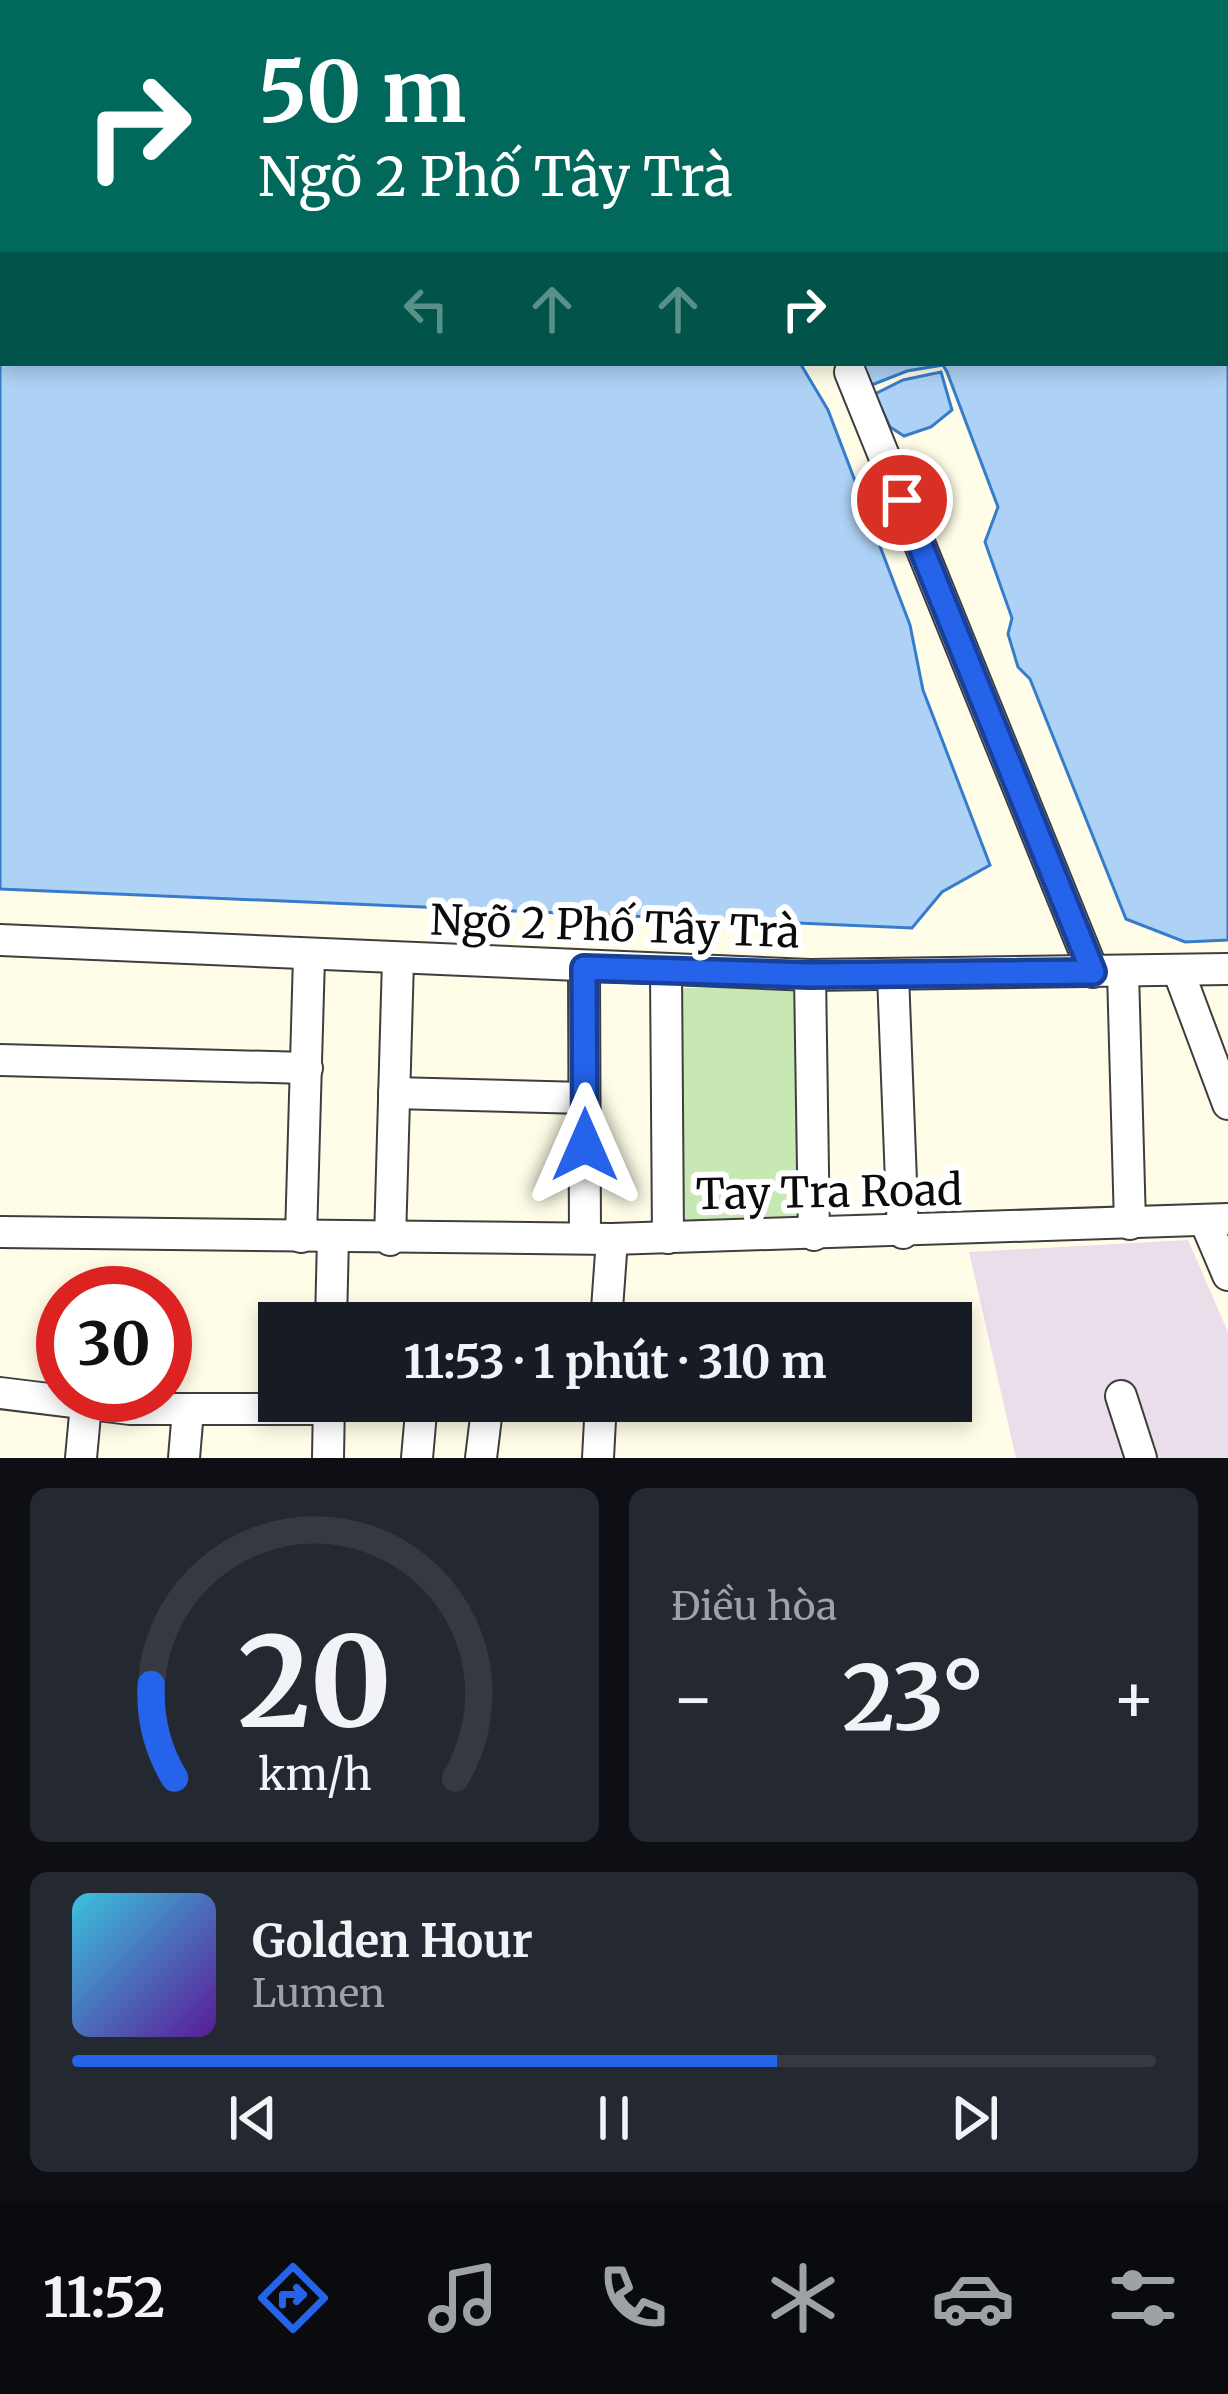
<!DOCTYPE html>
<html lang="vi">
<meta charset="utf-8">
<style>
body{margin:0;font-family:Merriweather,serif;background:#242831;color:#f1f3f6;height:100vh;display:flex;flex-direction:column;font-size:45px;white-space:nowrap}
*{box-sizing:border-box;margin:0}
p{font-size:39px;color:#9ea1a6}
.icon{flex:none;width:66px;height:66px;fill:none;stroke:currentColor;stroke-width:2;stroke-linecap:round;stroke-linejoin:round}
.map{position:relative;height:1458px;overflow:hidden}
.details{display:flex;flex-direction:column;gap:30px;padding:30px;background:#0d0f14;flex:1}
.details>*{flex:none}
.banner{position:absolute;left:0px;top:0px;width:1230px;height:366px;box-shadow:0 6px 18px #0003;background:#00695c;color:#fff;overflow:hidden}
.speed{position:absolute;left:36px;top:1266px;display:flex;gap:24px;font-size:60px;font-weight:700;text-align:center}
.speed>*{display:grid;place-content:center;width:156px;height:156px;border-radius:50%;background:#171b24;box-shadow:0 6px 18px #0003;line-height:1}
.speed .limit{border:18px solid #d22;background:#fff;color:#111}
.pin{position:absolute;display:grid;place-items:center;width:102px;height:102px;color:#fff;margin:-51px;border:6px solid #fff;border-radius:50%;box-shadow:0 3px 12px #0007}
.me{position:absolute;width:132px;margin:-66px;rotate:0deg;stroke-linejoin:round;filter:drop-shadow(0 0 9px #0008)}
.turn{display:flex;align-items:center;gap:42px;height:252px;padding:0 60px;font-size:54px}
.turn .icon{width:156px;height:156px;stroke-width:2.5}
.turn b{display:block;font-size:84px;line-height:102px}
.lanes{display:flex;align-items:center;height:114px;padding:0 60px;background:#0003;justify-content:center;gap:60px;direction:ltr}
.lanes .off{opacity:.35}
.big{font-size:90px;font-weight:700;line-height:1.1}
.details .tile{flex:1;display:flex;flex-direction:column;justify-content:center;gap:18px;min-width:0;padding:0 42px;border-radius:18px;background:#242831}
.details .dial{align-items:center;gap:0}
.dial svg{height:312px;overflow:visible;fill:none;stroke:#363941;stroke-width:7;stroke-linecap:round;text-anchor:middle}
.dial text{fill:#f1f3f6;stroke:none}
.song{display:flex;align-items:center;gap:36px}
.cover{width:144px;height:144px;border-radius:18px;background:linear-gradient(135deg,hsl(190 70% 55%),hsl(270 70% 35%))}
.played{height:12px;border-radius:6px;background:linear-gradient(90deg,#2563eb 65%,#363941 65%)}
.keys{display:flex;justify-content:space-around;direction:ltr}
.heat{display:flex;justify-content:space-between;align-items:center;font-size:66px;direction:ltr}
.details .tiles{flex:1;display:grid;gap:30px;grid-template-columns:1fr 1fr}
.tile:last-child{grid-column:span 2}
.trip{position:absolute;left:258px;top:1302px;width:714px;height:120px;border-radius:0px;background:#171b24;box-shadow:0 6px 18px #0003;font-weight:700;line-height:120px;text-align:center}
.tab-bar{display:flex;height:192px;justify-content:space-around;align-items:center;background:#090b0e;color:#9ea1a6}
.tab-bar .icon{width:84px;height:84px}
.tab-bar .selected{color:#2563eb}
.tab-bar b{font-size:54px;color:#f1f3f6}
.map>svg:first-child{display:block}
.industrial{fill:#eadeea}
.farmland{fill:#f2f4ca}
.green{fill:#c8e8b3}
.water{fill:#aed2f5;stroke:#357dcc;stroke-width:3}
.building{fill:#534d47}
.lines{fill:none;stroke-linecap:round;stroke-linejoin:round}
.minor-casing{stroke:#3e3e3e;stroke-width:34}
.path{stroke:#2d2d2d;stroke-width:4.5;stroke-dasharray:12 6;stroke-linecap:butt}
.minor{stroke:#fff;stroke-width:30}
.route-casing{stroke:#184099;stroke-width:30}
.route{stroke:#2563eb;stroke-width:21}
.labels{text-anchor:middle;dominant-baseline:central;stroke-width:12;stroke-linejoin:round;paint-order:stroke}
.street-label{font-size:42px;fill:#0b0b0b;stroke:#fff}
</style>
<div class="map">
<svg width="1228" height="1458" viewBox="0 0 1228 1458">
<rect width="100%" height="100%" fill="#fffde8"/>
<path class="industrial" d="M1188,1240L1228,1332V1458H1016L969,1252Z"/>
<path class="farmland" d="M0,0H681L682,3H3V12Z"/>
<path class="green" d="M800,986L803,1222L684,1224L681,988Z"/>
<g class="water">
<path d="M0,37L3,363H800L828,410L910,625L923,690L990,865L942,892L912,928L0,889Z"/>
<path d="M1228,138V940L1185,942L1126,919L1030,679L1018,667L1008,634L1012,618L985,542L998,507L947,372L943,365L907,371L869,386L858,363H1227Z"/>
<path d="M941,372L952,410L931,427L904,436L890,427L875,394L903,380Z"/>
</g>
<path class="building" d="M381,1308L473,1320V1323H379Z"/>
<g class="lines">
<g class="minor-casing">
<g id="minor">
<path d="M749,0L750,3"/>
<path d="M850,372L1093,972"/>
<path d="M0,940L810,975L1228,969"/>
<path d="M584,968L585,1238"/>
<path d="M1178,970L1228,1104"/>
<path d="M666,971L668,1238"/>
<path d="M1123,972L1130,1224"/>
<path d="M810,975L814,1235"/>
<path d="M893,975L903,1233"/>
<path d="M0,1060L307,1068"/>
<path d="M394,1093L584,1098"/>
<path d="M1205,1221L1228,1275"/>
<path d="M0,1232L612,1239L1228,1219"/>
<path d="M301,1237L309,957"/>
<path d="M390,1240L398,960"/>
<path d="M331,1323L333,1237"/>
<path d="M606,1323L612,1239"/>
<path d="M0,1393L130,1409H329"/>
<path d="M1121,1396L1141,1458"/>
<path d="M81,1458L86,1404"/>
<path d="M184,1458L188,1410"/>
<path d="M328,1458L329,1401"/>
<path d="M417,1458L422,1401"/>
<path d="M481,1458L488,1401"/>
<path d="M598,1458L601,1401"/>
</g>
</g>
<g class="path">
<path d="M162,0V3"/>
<path d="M689,0L690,3"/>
</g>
<use href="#minor" class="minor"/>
</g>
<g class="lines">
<g class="route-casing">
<path id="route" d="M585,1145L584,968L810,975L1093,972L902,500"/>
</g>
<use href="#route" class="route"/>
</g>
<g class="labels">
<g class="street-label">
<text transform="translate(615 926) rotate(2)">Ngõ 2 Phố Tây Trà</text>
<text transform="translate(829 1192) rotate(-1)">Tay Tra Road</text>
</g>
</g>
</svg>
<div class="speed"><div class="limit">30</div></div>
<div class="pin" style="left:902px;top:500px;background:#d93025"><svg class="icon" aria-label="arrive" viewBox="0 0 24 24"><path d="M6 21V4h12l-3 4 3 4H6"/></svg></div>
<svg class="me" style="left:585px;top:1145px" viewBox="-20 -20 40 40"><path d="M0-17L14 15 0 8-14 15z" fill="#2563eb" stroke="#fff" stroke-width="4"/></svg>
<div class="trip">11:53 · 1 phút · 310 m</div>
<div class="banner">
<div class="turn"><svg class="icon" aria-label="right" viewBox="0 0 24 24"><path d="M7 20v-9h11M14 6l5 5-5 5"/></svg><div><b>50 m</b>Ngõ 2 Phố Tây Trà</div></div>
<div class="lanes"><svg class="icon off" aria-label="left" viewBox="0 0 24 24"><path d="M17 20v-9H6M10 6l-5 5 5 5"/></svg><svg class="icon off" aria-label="ahead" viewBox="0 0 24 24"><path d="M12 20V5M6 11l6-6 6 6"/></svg><svg class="icon off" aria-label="ahead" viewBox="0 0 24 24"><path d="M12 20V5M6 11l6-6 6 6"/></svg><svg class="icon" aria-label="right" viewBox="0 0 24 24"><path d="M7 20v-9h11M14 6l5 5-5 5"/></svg></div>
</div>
</div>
<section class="details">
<div class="tiles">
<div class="tile dial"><svg viewBox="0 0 100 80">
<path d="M14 69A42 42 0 1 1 86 69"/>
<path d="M14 69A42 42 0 0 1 8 45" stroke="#2563eb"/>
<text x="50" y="56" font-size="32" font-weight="700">20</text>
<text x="50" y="72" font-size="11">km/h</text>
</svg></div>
<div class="tile"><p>Điều hòa</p>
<div class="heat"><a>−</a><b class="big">23°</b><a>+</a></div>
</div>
<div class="tile">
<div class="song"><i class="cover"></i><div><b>Golden Hour</b><p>Lumen</p></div></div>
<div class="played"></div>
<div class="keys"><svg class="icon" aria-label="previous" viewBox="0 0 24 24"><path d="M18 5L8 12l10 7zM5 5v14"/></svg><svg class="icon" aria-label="pause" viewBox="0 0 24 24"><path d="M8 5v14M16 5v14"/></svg><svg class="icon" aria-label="next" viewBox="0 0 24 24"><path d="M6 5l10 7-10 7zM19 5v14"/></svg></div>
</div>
</div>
</section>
<nav class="tab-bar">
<b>11:52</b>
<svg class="icon selected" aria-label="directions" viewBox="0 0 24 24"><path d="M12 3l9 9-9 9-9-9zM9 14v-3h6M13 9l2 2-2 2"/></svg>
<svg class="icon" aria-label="music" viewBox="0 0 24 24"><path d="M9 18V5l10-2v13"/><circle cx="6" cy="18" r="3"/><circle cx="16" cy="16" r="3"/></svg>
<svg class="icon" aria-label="phone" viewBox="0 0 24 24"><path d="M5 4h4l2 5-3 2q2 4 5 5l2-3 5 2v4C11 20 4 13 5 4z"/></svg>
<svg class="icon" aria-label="climate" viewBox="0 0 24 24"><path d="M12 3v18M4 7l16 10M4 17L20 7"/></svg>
<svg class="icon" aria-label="car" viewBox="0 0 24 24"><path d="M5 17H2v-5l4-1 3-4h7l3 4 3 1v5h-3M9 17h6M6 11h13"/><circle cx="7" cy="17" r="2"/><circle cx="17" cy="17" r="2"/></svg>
<svg class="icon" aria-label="filters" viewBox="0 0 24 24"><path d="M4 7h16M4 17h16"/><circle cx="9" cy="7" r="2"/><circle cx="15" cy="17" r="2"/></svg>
</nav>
